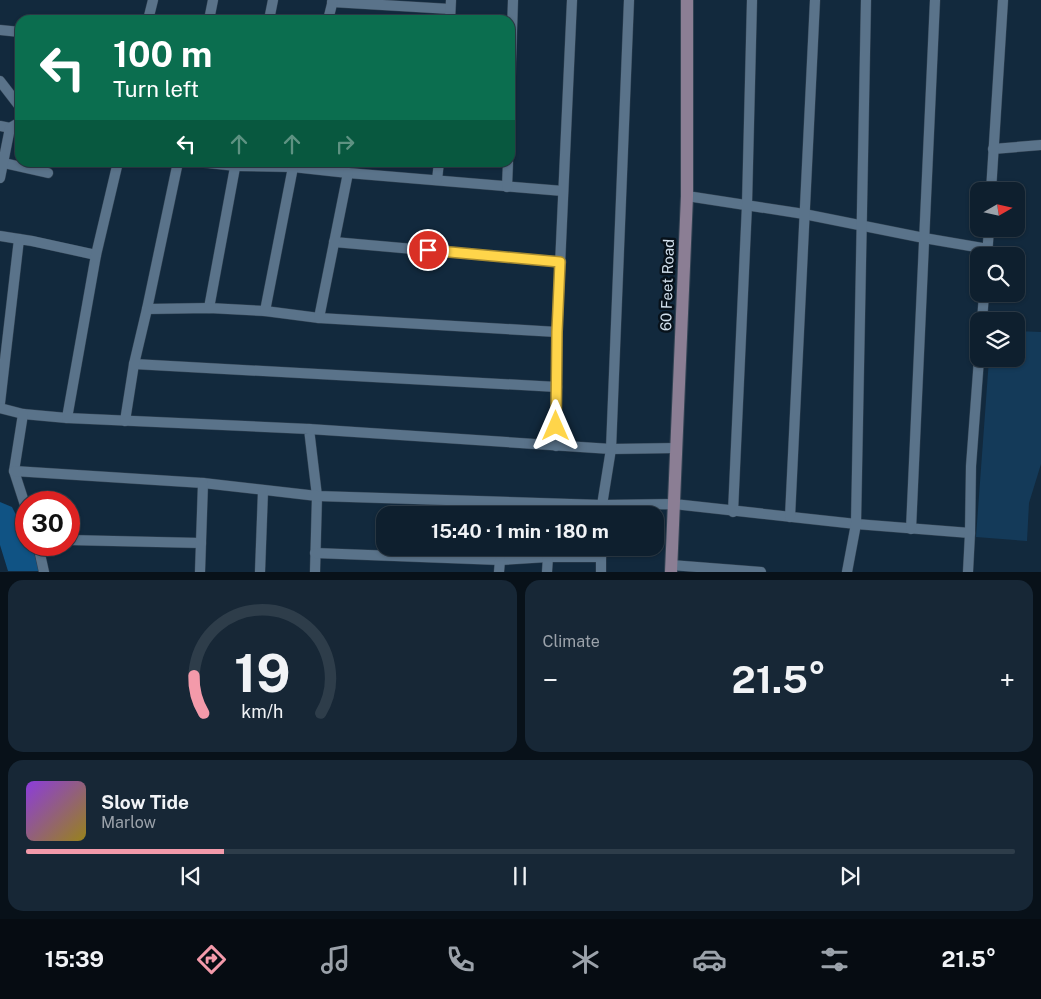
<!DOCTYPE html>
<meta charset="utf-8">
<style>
body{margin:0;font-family:"Public Sans",sans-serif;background:#172736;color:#f1f3f6;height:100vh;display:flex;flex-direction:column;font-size:19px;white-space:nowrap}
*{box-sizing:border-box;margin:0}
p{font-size:16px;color:#9ba2aa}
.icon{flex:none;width:28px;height:28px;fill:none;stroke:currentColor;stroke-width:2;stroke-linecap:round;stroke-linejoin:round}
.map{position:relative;height:572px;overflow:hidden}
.sheet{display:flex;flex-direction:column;gap:8px;padding:8px;background:#081119;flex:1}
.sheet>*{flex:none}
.top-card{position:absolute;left:15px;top:15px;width:500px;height:152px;border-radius:15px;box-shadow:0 1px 4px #0004,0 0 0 1px #2e3d4a;background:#0b6e4f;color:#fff;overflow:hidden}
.needle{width:32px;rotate:81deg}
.tools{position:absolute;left:970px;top:182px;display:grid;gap:10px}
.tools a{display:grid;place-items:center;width:55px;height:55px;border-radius:10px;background:#0e1f2e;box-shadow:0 1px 4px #0004,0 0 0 1px #2e3d4a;font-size:25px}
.speed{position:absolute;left:15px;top:491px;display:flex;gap:10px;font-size:25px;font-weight:700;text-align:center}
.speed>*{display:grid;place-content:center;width:65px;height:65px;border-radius:50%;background:#0e1f2e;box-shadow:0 1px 4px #0004,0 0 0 1px #2e3d4a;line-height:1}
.speed .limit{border:8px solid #d22;background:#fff;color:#111}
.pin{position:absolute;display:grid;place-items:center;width:42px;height:42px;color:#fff;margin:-21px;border:2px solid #fff;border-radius:50%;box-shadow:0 1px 5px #0007}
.me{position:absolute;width:55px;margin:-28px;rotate:0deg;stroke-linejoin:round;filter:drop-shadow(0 0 4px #0008)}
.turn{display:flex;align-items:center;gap:18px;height:105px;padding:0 15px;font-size:22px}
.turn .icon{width:65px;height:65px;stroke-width:2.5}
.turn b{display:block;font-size:35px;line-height:42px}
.lanes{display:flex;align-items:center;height:48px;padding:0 15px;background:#0003;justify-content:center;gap:25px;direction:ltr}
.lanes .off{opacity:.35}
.big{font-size:38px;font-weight:700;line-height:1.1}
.sheet .widget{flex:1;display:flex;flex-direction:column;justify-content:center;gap:8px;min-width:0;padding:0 18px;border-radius:15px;background:#172736}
.sheet .dial{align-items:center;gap:0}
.dial svg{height:130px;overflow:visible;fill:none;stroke:#2e3d4a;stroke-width:7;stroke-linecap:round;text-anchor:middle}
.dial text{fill:#f1f3f6;stroke:none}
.song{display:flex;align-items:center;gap:15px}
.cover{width:60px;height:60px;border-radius:8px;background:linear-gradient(135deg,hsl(270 70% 55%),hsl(50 70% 35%))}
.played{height:5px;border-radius:2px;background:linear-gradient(90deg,#f39aaa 20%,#2e3d4a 20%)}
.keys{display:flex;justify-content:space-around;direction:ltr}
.heat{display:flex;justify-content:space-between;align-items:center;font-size:28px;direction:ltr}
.sheet .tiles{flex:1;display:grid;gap:8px;grid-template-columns:1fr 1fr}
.widget:last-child{grid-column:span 2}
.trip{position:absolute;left:376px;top:506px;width:288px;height:50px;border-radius:15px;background:#0e1f2e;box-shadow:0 1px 4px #0004,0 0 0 1px #2e3d4a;font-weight:700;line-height:50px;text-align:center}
.menu{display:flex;height:80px;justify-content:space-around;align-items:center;background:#060c12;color:#9ba2aa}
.menu .icon{width:35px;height:35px}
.menu .on{color:#f39aaa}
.menu b{font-size:22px;color:#f1f3f6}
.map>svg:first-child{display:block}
.green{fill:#143a59}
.water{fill:#105384}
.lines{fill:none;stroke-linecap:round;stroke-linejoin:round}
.street-casing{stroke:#324353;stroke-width:11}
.secondary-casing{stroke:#324353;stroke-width:14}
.street{stroke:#5a738a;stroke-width:10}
.secondary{stroke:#8b7e94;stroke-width:12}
.route-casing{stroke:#a68a30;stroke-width:12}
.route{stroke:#ffd54a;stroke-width:9}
.labels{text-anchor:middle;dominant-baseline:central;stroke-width:5;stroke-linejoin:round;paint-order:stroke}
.street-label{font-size:15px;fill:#d2e0ed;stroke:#07111a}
</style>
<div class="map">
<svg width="1041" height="572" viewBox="0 0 1041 572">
<rect width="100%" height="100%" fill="#12293d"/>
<path class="green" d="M1016,331L1041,332V464L1029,503L1027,541L976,537L989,359H1016Z"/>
<path class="water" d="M0,502L12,507L26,535V545H32L39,571H8L0,545Z"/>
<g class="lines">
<g class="street-casing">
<g id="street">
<path d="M332,2L450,9"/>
<path d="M148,20L153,0"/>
<path d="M209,20L213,0"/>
<path d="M269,20L273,0"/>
<path d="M328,20L333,0"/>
<path d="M450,20L451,0"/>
<path d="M0,30L20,32"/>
<path d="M0,81L20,107"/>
<path d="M510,93L513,0"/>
<path d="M0,126L20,130"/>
<path d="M993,149L1041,145"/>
<path d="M0,162L48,173"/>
<path d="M199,162L236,166L293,167L348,173L563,191"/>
<path d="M0,178L10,128L20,122"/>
<path d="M437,180L439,162"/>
<path d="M507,187L508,162"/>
<path d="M991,191L1003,0"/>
<path d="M687,196L804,214L924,238L988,249"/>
<path d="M0,236L19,239"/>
<path d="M334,242L561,262"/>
<path d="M987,256L989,229"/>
<path d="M209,308L236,162"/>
<path d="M147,309L209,308L265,311L319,318L557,332"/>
<path d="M265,311L294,162"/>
<path d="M319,318L348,173"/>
<path d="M982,321L984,294"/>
<path d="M134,364L557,387"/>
<path d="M0,403L19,239L32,241L96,255"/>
<path d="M0,408L23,414L67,418L309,429L317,496L315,572"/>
<path d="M23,414L14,471L26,508"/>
<path d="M67,418L96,255L118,162"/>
<path d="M125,421L134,364L147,309L178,162"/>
<path d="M309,429L611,449L677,448"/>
<path d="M556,446L557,332L572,0"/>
<path d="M14,471L203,483L317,496L602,505L674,504L856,524L970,533"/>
<path d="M733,512L747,205L752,0"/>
<path d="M602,515V505L611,449L629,0"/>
<path d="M790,517L815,0"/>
<path d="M911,529L935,0"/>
<path d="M69,540L201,543"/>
<path d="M38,545L44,572"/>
<path d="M315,553L500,560L548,557H601"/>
<path d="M671,565L761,572"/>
<path d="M200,572L203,483"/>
<path d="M260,572L263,491"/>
<path d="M499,572L500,560"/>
<path d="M547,572L548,557"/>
<path d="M601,572V548"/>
<path d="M847,572L856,524L866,0"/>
<path d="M968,572L970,533L971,466L979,359"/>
</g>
</g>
<g class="secondary-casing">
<path id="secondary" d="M671,572L687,196V0"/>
</g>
<use href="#street" class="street"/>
<use href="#secondary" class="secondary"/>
</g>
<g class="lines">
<g class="route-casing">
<path id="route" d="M428,250L560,262L557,332L556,426"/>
</g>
<use href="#route" class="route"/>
</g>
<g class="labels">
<g class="street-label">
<text transform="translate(667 285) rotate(-88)">60 Feet Road</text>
</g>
</g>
</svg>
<div class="tools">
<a><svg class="needle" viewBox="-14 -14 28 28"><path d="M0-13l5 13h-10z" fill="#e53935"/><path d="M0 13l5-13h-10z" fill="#9ba2aa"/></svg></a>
<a><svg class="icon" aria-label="search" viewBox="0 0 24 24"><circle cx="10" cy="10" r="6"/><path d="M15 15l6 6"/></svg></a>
<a><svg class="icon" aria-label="layers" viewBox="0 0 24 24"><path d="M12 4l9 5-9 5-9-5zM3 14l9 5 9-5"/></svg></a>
</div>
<div class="speed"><div class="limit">30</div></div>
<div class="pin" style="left:428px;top:250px;background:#d93025"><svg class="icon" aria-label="arrive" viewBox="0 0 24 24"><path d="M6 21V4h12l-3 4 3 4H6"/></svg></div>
<svg class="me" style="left:556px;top:426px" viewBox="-20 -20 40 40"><path d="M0-17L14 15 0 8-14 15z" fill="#ffd54a" stroke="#fff" stroke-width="4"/></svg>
<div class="trip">15:40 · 1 min · 180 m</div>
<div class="top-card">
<div class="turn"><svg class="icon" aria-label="left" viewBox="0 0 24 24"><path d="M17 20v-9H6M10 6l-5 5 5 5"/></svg><div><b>100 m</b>Turn left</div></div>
<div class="lanes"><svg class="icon" aria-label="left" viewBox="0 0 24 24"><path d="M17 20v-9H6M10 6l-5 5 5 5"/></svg><svg class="icon off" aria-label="ahead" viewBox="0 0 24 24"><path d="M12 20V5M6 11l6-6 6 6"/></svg><svg class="icon off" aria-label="ahead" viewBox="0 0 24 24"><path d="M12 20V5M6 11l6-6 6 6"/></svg><svg class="icon off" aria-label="right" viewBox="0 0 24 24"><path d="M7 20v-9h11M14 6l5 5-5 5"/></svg></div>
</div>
</div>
<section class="sheet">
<div class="tiles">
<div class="widget dial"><svg viewBox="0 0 100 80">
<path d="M14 69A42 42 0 1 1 86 69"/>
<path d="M14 69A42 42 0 0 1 8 46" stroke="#f39aaa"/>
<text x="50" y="56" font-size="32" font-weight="700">19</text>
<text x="50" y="72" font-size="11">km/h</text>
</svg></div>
<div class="widget"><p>Climate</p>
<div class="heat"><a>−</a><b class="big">21.5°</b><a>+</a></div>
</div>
<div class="widget">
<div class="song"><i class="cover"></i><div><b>Slow Tide</b><p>Marlow</p></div></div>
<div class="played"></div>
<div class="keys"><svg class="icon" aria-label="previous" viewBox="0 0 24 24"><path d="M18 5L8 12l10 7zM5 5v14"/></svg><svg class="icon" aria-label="pause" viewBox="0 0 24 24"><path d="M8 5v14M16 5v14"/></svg><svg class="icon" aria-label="next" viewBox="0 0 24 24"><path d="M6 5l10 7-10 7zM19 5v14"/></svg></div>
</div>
</div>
</section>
<nav class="menu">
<b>15:39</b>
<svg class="icon on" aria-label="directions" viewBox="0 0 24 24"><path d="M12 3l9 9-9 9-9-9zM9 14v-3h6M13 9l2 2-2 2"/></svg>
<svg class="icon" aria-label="music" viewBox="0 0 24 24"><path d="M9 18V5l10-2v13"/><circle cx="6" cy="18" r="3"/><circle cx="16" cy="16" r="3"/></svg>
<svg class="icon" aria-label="phone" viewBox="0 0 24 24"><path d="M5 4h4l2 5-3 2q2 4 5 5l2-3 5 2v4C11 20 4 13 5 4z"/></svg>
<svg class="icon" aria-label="climate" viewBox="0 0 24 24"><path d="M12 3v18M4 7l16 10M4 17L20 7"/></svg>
<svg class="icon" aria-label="car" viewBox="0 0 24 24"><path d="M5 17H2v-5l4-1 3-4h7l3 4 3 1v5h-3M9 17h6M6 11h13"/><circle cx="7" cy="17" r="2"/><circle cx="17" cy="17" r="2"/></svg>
<svg class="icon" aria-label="filters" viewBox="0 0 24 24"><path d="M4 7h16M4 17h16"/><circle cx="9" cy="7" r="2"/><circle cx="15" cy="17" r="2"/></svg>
<b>21.5°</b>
</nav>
